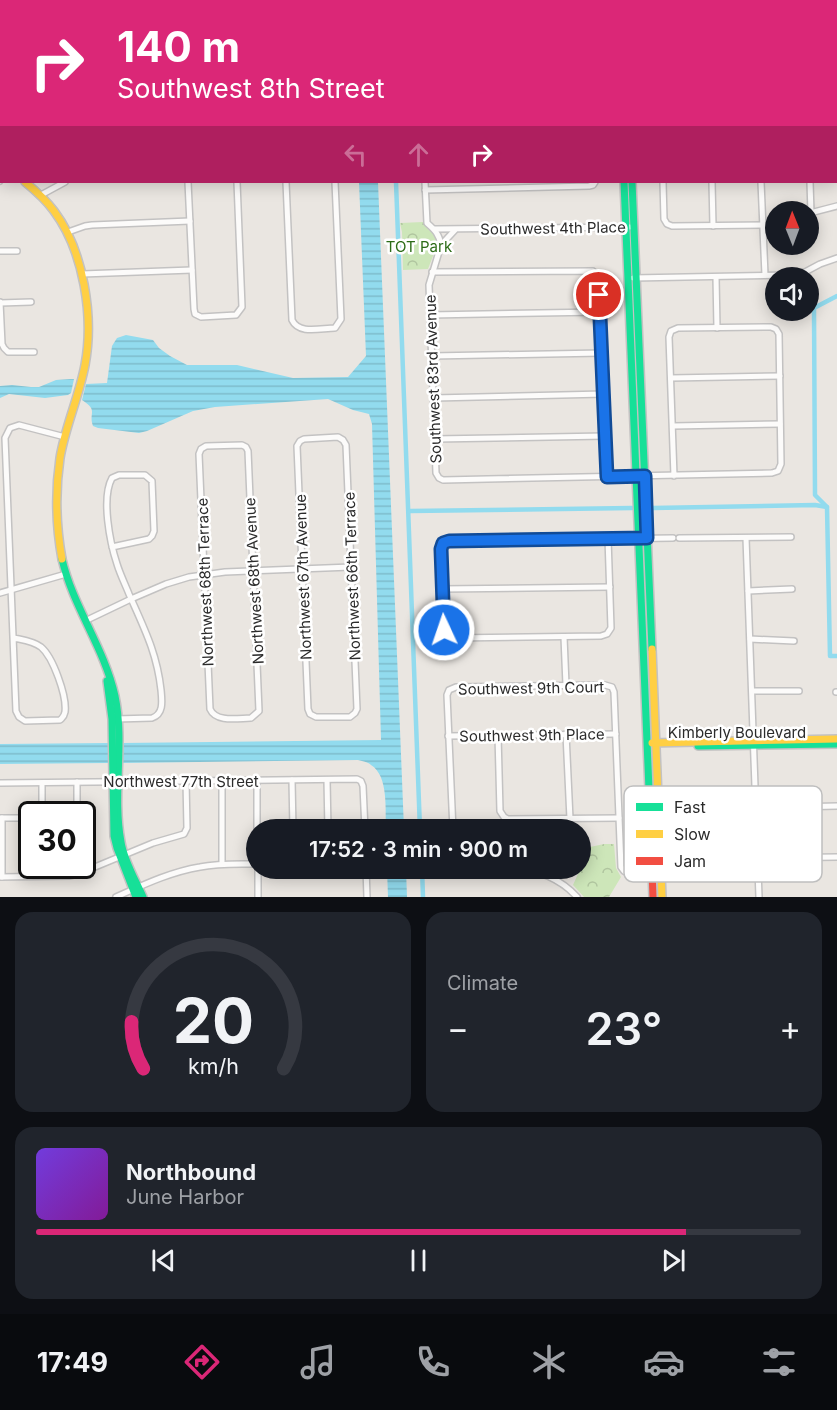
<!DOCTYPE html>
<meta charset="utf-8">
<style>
body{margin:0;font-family:Inter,sans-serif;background:#20242c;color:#f1f3f6;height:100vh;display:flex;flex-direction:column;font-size:22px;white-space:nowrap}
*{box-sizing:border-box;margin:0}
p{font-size:20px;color:#9ea1a6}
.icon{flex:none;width:33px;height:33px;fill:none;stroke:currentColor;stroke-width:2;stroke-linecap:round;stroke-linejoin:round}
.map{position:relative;height:897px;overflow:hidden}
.panel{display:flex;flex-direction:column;gap:15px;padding:15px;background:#0d0f14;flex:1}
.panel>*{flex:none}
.top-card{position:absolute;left:0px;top:0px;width:837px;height:183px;box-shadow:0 3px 15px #0003;background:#db2777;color:#fff;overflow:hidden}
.needle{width:39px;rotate:359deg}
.fabs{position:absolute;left:765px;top:201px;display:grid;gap:12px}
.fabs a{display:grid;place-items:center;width:54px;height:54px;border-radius:50%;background:#171b24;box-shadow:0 3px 15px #0003;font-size:30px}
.speed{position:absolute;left:18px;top:801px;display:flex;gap:12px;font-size:30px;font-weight:700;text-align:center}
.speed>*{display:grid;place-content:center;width:78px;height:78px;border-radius:50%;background:#171b24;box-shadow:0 3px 15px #0003;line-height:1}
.speed .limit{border:3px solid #111;border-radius:9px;background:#fff;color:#111}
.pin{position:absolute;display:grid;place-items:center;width:51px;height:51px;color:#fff;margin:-26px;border:3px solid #fff;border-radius:50%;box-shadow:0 2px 6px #0007}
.me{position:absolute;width:66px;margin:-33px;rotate:357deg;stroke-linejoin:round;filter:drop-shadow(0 0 4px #0008)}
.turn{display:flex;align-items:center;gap:21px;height:126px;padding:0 18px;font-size:27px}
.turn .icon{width:78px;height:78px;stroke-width:2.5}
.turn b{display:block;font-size:42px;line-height:51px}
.lanes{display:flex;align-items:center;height:57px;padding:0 18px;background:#0003;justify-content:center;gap:30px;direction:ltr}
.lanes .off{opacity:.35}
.big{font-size:45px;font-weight:600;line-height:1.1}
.panel .tile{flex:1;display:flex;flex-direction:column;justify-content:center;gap:9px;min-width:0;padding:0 21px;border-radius:18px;background:#20242c}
.panel .dial{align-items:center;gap:0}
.dial svg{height:156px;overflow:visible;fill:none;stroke:#363941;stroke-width:7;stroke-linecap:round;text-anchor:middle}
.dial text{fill:#f1f3f6;stroke:none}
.song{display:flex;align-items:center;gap:18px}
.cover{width:72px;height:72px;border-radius:9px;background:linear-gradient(135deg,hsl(260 70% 55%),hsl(290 70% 35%))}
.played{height:6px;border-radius:3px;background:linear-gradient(90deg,#db2777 85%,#363941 85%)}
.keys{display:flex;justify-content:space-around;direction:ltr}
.heat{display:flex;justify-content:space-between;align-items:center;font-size:33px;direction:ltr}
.panel .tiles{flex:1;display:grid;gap:15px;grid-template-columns:1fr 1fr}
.tile:last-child{grid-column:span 2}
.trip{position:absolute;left:246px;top:819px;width:345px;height:60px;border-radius:30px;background:#171b24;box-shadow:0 3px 15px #0003;font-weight:600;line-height:60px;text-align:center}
.tabs{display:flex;height:96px;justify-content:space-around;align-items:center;background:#090b0e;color:#9ea1a6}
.tabs .icon{width:42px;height:42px}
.tabs .selected{color:#db2777}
.tabs b{font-size:27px;color:#f1f3f6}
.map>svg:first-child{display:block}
.forest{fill:url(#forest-crowns)}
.water{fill:url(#water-rules)}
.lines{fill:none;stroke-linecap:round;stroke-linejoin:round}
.canal{stroke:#92dbee;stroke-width:4.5}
.street-casing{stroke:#c3c2c2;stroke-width:8}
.fast-casing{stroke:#c3c2c2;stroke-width:10}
.slow-casing{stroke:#c3c2c2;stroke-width:10}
.jam-casing{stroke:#c3c2c2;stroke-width:10}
.street{stroke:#fcfbfa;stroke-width:5}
.fast{stroke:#16e098;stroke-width:7}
.slow{stroke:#ffcf43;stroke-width:7}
.jam{stroke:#f24e42;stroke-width:7}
.route-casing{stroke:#114b97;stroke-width:15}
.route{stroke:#1a73e8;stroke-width:10}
.labels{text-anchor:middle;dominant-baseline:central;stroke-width:5;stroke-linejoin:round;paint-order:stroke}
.street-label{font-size:15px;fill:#2b2b2b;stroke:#fff}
.park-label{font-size:15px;fill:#2d6c18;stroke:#fff}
.key{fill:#fff;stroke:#bfbfbf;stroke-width:1.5}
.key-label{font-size:16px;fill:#2b2b2b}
</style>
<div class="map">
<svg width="837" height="897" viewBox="0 0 837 897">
<defs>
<pattern id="forest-crowns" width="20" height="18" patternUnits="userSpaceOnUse" patternTransform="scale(1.5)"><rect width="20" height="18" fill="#cde6b9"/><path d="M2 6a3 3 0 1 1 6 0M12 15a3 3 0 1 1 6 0" fill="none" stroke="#b0c59f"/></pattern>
<pattern id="water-rules" width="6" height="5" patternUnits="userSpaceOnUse" patternTransform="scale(1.5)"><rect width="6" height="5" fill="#92dbee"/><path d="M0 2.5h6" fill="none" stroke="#7ebccc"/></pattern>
</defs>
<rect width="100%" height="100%" fill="#eae6e1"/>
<g class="forest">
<path d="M423,222L429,230L435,233L438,243L428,269L403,270L402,232L400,223Z"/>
<path d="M604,844H614L616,868L621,877L609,897H584L573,885L590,847Z"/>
</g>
<g class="water">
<path d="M359,182H378L404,829H386C385,811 389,776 371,765C368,762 362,761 358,760L121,763V743L381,740L372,424L369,414L353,410L328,399L215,407L193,411L147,431L139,433L98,428L93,426C88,412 99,411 82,400L86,384L107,383L112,346L117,338L126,335L153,340L159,348L170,356L187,365H237L293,378L348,377L366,356Z"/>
<path d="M70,379H74L71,393L68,395L45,398L9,394L0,398V386L12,385L31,387H39L56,380Z"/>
<path d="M109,743V763L0,764V744Z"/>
<path d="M387,869H406L407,897H388Z"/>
</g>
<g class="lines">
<g class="canal">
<path d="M417,2V0"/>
<path d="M836,52H837"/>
<path d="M396,182L420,830"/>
<path d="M837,296L814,308L815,495L827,507L830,656H837"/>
<path d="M653,508L815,505L827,507"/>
<path d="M410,511L632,508"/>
<path d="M422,868L423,897"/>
</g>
<g class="street-casing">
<g id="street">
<path d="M13,0V2"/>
<path d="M450,0V2"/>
<path d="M753,0L754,2"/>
<path d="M836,16H837"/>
<path d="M0,32H2"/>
<path d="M0,80H2"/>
<path d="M836,84H837"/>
<path d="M0,121H2"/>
<path d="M0,181L2,177"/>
<path d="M188,182L194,309L195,314L201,317L236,315L242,307L237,182"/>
<path d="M286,182L292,320C299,335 321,328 335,328L341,319L335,182"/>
<path d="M425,182L427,223C435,230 439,234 441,245"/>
<path d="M663,182L664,219L667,224L672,226L776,225"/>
<path d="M712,182L713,226"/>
<path d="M761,182L765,275"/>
<path d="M810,182L811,213"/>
<path d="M425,190L589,186L593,185L595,182"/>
<path d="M41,195L65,182"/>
<path d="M810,213L837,206"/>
<path d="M435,229L630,227"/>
<path d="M455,230L441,245L429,285L436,473L439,478L443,480L772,473L778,471L781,464L779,334L776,329L771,327L678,328L671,331L669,337L674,476"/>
<path d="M68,232L85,226L92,225L190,221"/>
<path d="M0,251H17"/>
<path d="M432,272L593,271L599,277L607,477"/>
<path d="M82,274L192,270"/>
<path d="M716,277L717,328"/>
<path d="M633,278L787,275L805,272L820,264L837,258"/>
<path d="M0,302L2,344L4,348L8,352H34"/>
<path d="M0,303L31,302"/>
<path d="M430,315L600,312"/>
<path d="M432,356L602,353"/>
<path d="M671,378L780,376"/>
<path d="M434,398L604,394"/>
<path d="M673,426L780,424"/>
<path d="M338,437L343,440L346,445L357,709L355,713L350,717H316L310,714L308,709L297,446L300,441L304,439Z"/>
<path d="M435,439L605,436"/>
<path d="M242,445L246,447L248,451L259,711L251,718C239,718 216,723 210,709L199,454L201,449L206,446Z"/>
<path d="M608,538L611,628L607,634L601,636L452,638L448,636L444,630L441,549L443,543L449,541L673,538"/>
<path d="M679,538L791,537"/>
<path d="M746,538L759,897"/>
<path d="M112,547L149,539L152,536L154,531L152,481L145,475H119L112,478C101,498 110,543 117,564C120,574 125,584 129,594C144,628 157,653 161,690C162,701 164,714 152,718L116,719"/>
<path d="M442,589L610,587"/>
<path d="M748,591L792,589"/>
<path d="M0,593L66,574"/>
<path d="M85,621L131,599L166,584L189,577L225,572L351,567"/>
<path d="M564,637L566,685"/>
<path d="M14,638C23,640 33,641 41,647C53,657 67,696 65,712C64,717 63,717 60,720L25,721L19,717L16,711L5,438L10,428L19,425L65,437"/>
<path d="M750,639L794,641"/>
<path d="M752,691H799"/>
<path d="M836,692H837"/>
<path d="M566,734L570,819L567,830"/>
<path d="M498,735L500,811L504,817L508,819L619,818"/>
<path d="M448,736L616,734"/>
<path d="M292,780L293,830"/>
<path d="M327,780L328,830"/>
<path d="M222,781V864"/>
<path d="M257,781V830"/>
<path d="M77,782V814"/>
<path d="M0,783L357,779L361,781L363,786L365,830"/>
<path d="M756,808L837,806"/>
<path d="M42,814V783"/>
<path d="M0,818H32"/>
<path d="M2,818V877"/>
<path d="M453,830L447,695L449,690L456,687L605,685L612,687L614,692L621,867L624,871L629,874L661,873"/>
<path d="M757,858L837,857"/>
<path d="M82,859L85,872"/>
<path d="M43,866V876"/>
<path d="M366,868L367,897"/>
<path d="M460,868L462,870L498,868"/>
<path d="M513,868C538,870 560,878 577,897"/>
<path d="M0,877L69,876L78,874L153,843L184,834L187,828L186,781"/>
<path d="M116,897C143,885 170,872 200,867C219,863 238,864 256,864"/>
<path d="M258,897V868"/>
</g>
</g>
<g class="fast-casing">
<g id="fast">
<path d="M617,0V2"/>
<path d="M624,0V2"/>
<path d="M0,168H2"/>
<path d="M624,182L649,790"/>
<path d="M632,182L652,649"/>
<path d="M62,559C73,607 104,647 115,696C125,744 112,793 121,842C124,861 135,879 143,897"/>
<path d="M107,681L112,719L114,836L117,848L136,897"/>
<path d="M698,746L837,744"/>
</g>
</g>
<g class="slow-casing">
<g id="slow">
<path d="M25,182C36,191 46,200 54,211C84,251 94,317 85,365C79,397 65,427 60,458C55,492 56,526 62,559"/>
<path d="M652,649L662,897"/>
<path d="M652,743L837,739"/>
</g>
</g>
<g class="jam-casing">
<path id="jam" d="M649,790L653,897"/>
</g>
<use href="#street" class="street"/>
<use href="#fast" class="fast"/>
<use href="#slow" class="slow"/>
<use href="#jam" class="jam"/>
</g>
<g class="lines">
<g class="route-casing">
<path id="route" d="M444,630L441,549L443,543L449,541L647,538L645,476L607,477L599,295"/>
</g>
<use href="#route" class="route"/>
</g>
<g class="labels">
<g class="street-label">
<text transform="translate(553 228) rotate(-1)">Southwest 4th Place</text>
<text transform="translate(433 379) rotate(-92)">Southwest 83rd Avenue</text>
<text transform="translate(352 576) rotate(-92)">Northwest 66th Terrace</text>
<text transform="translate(303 577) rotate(-92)">Northwest 67th Avenue</text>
<text transform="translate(254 581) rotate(-93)">Northwest 68th Avenue</text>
<text transform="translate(205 582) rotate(-92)">Northwest 68th Terrace</text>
<text transform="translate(531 688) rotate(-1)">Southwest 9th Court</text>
<text x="737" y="732">Kimberly Boulevard</text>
<text transform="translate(532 735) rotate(-1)">Southwest 9th Place</text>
<text x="181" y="781">Northwest 77th Street</text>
</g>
<g class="park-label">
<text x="419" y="246">TOT Park</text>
</g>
</g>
<rect x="624" y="786" width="198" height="96" rx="9" class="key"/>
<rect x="636" y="803" width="27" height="8" fill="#16e098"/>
<rect x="636" y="830" width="27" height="8" fill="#ffcf43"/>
<rect x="636" y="857" width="27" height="8" fill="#f24e42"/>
<g class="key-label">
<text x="674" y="813">Fast</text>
<text x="674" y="840">Slow</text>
<text x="674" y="867">Jam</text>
</g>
</svg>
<div class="fabs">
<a><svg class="needle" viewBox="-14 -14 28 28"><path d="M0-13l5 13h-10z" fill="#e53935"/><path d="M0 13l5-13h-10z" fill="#9ea1a6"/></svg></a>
<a><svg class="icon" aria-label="sound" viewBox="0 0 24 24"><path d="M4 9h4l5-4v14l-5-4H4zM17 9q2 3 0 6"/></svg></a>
</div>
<div class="speed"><div class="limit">30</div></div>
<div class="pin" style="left:599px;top:295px;background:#d93025"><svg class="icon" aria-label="arrive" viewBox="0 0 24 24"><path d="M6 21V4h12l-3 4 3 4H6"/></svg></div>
<svg class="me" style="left:444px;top:630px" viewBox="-20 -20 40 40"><circle r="17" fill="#1a73e8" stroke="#fff" stroke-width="3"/><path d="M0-11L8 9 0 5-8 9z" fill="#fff"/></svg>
<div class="trip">17:52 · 3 min · 900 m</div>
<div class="top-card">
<div class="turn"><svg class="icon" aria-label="right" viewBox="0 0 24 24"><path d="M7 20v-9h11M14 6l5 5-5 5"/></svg><div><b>140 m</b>Southwest 8th Street</div></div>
<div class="lanes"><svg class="icon off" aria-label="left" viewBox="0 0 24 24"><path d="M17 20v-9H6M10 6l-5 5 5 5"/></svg><svg class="icon off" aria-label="ahead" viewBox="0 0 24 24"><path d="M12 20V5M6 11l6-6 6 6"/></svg><svg class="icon" aria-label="right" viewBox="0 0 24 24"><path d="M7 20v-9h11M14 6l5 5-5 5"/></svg></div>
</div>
</div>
<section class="panel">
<div class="tiles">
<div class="tile dial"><svg viewBox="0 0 100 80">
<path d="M14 69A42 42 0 1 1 86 69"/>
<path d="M14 69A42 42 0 0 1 8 45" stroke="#db2777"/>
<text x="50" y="56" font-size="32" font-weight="700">20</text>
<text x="50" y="72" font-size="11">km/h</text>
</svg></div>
<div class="tile"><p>Climate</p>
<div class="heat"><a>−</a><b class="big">23°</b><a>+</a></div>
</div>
<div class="tile">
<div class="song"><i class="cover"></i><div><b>Northbound</b><p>June Harbor</p></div></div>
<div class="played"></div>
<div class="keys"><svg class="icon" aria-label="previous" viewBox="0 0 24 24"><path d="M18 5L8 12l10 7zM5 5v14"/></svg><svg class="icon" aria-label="pause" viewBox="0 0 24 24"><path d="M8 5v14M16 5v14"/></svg><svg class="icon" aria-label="next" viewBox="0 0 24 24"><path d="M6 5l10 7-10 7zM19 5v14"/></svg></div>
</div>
</div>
</section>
<nav class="tabs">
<b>17:49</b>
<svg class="icon selected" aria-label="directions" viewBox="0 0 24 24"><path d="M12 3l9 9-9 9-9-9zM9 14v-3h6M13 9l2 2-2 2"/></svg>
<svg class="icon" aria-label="music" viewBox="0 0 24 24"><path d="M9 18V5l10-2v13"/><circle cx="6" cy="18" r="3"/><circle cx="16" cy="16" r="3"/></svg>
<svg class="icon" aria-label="phone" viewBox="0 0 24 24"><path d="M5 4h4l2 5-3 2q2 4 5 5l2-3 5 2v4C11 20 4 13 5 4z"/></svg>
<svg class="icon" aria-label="climate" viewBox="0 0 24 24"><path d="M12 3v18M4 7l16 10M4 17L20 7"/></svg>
<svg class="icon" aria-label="car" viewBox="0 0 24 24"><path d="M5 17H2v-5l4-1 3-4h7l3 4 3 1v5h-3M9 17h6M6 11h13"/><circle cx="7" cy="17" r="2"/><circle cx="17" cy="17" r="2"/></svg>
<svg class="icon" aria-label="filters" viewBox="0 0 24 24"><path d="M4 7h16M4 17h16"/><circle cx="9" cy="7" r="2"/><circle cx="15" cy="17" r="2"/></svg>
</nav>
